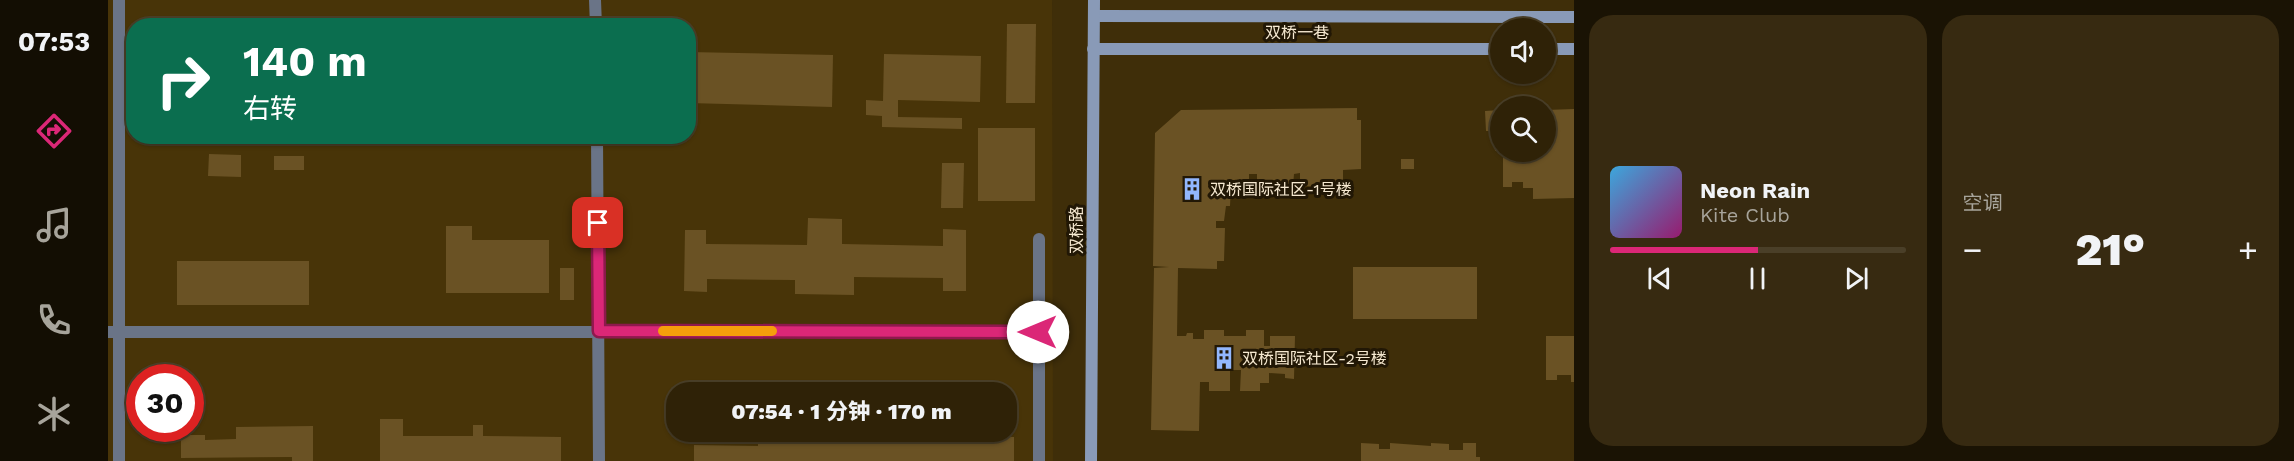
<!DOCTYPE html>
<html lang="zh">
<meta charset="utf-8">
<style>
body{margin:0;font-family:"Work Sans","Noto Sans SC",sans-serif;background:#372a11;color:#f1f3f6;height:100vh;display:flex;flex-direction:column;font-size:22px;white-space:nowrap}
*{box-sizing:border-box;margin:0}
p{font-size:20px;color:#a7a49b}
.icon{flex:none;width:33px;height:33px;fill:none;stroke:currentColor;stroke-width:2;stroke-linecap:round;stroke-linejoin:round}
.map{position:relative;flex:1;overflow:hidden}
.details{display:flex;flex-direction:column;gap:15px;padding:15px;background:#1a1304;width:720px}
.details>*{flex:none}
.banner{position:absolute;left:18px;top:18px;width:570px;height:126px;border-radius:24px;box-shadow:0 2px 4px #0004,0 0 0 2px #4a3f28;background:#0b6e4f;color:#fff;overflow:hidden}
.tools{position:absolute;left:1382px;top:18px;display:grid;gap:12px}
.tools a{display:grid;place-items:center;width:66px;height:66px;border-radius:50%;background:#2f2207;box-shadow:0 2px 4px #0004,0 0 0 2px #4a3f28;font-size:30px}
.speed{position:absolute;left:18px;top:364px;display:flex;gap:12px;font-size:30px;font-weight:700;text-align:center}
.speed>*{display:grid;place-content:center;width:78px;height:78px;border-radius:50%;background:#2f2207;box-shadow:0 2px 4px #0004,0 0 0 2px #4a3f28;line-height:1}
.speed .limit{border:9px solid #d22;background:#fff;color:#111}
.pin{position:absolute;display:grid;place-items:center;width:51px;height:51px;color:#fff;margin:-26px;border-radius:12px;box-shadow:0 3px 9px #0006}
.me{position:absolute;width:66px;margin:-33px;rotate:270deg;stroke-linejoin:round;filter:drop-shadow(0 0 4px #0008)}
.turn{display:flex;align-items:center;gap:21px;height:126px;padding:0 18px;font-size:27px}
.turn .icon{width:78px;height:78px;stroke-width:2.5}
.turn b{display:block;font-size:42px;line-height:51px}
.big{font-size:45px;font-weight:800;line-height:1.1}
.details .card{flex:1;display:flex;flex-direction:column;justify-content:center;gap:9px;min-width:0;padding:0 21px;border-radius:24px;background:#372a11}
.song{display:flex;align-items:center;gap:18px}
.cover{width:72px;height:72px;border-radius:9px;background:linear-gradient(135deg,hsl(200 70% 55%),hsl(320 70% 35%))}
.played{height:6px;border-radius:3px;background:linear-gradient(90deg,#db2777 50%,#4a3f28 50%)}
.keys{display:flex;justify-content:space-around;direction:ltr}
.heat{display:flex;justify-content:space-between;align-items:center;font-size:33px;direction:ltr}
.details .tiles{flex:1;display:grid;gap:15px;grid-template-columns:repeat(2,1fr)}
.trip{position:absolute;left:558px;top:382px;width:351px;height:60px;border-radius:24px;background:#2f2207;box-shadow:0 2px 4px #0004,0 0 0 2px #4a3f28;font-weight:800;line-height:60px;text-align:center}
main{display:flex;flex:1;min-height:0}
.tabs{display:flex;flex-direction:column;width:108px;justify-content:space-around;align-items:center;background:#130e03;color:#a7a49b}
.tabs .icon{width:42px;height:42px}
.tabs .current{color:#db2777}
.tabs b{font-size:27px;color:#f1f3f6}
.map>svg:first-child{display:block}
.built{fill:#483408;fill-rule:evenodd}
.building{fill:#6a5224}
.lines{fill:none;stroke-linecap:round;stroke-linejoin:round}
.street{stroke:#6a7487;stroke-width:12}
.secondary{stroke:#899ab7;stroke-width:12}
.route-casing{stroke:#8e194d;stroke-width:15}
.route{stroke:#db2777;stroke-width:10}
.slow{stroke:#f59e0b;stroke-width:10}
.labels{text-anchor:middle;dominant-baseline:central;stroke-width:6;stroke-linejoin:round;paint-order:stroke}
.street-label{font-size:16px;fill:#f6e9d1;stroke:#211705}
.poi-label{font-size:16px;fill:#f6e9d1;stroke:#211705;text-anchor:start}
</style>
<main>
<nav class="tabs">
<b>07:53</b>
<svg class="icon current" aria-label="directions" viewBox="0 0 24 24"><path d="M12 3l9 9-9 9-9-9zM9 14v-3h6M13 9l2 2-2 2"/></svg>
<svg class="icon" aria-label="music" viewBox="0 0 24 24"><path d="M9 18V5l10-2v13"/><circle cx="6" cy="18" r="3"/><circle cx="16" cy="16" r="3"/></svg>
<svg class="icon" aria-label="phone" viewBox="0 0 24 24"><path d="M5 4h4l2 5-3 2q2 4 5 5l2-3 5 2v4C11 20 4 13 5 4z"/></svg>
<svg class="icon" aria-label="climate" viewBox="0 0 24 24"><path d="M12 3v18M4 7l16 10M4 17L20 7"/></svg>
</nav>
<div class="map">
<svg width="1466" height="461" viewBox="0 0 1466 461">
<rect width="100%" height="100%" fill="#3f2e09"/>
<path class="built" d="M0,0H944L945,461H0ZM26,26H580V136H26ZM32,378H82V429H32ZM568,393H898V432H568Z"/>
<g class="building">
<path d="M899,24H928L927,103H898Z"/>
<path d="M580,52L725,55L724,107L580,103Z"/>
<path d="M776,54L873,56L872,102L790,100V117L854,118V129L774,127V116L758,115V100L775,101Z"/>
<path d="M1249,108V120H1253V169L1235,170V187L1192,186V173L1186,174L1185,186H1149V174H1141V186H1123L1122,206H1118L1116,221H1108V228H1117L1116,261H1109V269L1070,268L1069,336H1078L1079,333H1085V339H1096V330H1116V336H1138V330H1156V346H1162V336H1187L1186,379L1177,378V374L1161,373V383H1152V391H1132L1133,370H1122V391H1101V382H1092L1091,431L1043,430L1046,268L1061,267L1045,266L1047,133L1073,110Z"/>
<path d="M1466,109V198L1425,199V188H1415V182H1404V187H1395V152H1437V110Z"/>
<path d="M1392,110V151H1387L1386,131H1378L1377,111Z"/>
<rect x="870" y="128" width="57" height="73"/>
<path d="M101,154L133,155V177L100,176Z"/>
<rect x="166" y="156" width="30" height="14"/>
<rect x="1293" y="159" width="13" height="10"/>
<path d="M834,163H856L855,208H833Z"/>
<path d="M700,218L734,219V244L835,246V229L858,230V291H835V278L746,277V295L687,294V280L599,279V292L576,291L577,230H598V244L699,245Z"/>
<path d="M338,226H364V240H441V293H338Z"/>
<rect x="69" y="261" width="132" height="44"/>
<rect x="1245" y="267" width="124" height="52"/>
<rect x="452" y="268" width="14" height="32"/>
<path d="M1438,336H1466V382H1463V375H1449V380H1438Z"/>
<path d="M272,419H295V436H365V425H375V436L453,437V461H272Z"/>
<path d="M205,426V461H184V457L73,458V435H97V440L128,439V427Z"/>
<path d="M650,437H906V461H586V445L650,446Z"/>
<path d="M1253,443L1271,444V449H1282V443L1323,446V443L1341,444V450H1355V443H1368V457H1372V461H1253Z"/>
</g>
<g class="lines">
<g class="street">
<path d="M11,0V461"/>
<path d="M487,0L488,26"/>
<path d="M489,136L491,461"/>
<path d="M931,239V461"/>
<path d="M0,332H930"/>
</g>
<g class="secondary">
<path d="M986,16L1466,17"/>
<path d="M985,49H1392"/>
<path d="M1437,49H1466"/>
<path d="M983,461L986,0"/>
</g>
</g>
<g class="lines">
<g class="route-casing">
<path id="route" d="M490,223L491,331L930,332"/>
</g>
<use href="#route" class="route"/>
<path class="slow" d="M555,331H664"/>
</g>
<defs>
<g id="building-bare" transform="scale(1.8)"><path d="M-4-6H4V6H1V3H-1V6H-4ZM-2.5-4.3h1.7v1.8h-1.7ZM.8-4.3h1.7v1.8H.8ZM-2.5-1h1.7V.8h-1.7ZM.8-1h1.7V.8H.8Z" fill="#92b7fd" stroke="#211705" stroke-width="2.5" paint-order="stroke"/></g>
</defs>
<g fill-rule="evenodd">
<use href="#building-bare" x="1084" y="189"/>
<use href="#building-bare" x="1116" y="358"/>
</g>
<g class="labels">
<g class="street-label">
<text x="1189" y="32">双桥一巷</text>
<text transform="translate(968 230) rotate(-90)">双桥路</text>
</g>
<g class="poi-label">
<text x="1102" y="189">双桥国际社区-1号楼</text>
<text x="1134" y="358">双桥国际社区-2号楼</text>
</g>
</g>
</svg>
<div class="tools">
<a><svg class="icon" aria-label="sound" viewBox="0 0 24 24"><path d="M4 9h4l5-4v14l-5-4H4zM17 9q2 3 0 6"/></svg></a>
<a><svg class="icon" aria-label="search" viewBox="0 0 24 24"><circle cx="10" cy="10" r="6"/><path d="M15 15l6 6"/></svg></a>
</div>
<div class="speed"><div class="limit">30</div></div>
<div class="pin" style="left:490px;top:223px;background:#d93025"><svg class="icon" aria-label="arrive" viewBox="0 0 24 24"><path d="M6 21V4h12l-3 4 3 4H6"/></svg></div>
<svg class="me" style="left:930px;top:332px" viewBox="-20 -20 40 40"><circle r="19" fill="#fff"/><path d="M0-13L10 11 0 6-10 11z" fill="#db2777"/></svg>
<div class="trip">07:54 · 1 分钟 · 170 m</div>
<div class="banner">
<div class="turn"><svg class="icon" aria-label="right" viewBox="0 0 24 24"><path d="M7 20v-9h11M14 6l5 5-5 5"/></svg><div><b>140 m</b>右转</div></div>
</div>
</div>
<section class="details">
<div class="tiles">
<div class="card">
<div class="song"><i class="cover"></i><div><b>Neon Rain</b><p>Kite Club</p></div></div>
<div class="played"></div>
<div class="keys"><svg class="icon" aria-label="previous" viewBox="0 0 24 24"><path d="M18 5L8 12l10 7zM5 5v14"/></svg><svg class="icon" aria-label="pause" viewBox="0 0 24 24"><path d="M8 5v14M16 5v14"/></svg><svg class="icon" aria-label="next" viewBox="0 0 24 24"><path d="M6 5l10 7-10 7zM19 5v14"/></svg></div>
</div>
<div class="card"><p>空调</p>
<div class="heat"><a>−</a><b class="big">21°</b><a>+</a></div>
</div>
</div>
</section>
</main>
